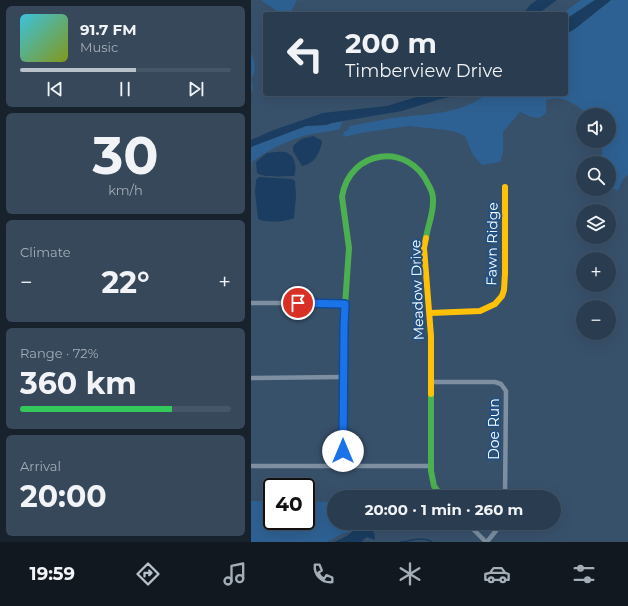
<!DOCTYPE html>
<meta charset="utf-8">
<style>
body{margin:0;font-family:Montserrat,sans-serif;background:#36485a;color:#f1f3f6;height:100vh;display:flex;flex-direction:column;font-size:15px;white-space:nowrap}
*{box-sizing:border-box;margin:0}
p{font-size:13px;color:#a5aeb7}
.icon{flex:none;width:22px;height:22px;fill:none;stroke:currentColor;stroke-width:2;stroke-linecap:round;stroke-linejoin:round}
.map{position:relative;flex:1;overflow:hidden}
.panel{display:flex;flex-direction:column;gap:6px;padding:6px;background:#17222c;width:251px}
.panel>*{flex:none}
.guide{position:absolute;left:12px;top:12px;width:305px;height:84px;border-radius:4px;box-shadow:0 4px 16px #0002,0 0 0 1px #465667;background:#2a3d50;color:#f1f3f6;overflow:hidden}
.buttons{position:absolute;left:325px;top:108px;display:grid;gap:8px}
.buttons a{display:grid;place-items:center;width:40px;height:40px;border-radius:50%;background:#2a3d50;box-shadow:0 4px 16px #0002,0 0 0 1px #465667;font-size:20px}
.speed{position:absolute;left:12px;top:478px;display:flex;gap:8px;font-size:20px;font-weight:700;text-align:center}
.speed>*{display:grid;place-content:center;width:52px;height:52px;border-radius:50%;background:#2a3d50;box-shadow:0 4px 16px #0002,0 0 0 1px #465667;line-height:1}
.speed .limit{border:2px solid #111;border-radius:6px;background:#fff;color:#111}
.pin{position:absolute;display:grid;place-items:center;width:34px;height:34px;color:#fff;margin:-17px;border:2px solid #fff;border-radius:50%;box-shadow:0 1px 4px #0007}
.me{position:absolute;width:44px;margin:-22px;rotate:0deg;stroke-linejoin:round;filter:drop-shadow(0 0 3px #0008)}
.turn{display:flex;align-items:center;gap:14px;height:84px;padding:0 16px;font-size:18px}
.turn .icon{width:52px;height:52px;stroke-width:2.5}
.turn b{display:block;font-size:28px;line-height:34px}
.big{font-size:30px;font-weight:700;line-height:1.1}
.panel .tile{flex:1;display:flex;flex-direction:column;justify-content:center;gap:6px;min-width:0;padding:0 14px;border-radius:6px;background:#36485a}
.panel .dial{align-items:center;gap:0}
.dial b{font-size:52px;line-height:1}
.song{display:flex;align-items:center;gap:12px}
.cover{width:48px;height:48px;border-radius:6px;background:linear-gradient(135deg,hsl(190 70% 55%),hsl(70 70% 35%))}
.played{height:4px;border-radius:2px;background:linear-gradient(90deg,#b9c2cb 55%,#465667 55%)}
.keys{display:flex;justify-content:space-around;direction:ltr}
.heat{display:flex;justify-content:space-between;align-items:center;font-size:22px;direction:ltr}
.charge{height:6px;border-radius:3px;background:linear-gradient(90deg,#34c759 72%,#465667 0)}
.trip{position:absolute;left:76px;top:490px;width:234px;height:40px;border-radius:20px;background:#2a3d50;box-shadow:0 4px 16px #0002,0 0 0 1px #465667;font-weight:700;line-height:40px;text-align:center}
.dock{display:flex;height:64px;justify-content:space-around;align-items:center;background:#111820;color:#a5aeb7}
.dock .icon{width:28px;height:28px}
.dock .active{color:#b9c2cb}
.dock b{font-size:18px;color:#f1f3f6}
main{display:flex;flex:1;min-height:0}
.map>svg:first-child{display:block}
.green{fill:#2e6193}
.water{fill:#1a3d61}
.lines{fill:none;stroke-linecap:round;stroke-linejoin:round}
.stream{stroke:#1a3d61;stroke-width:1.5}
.street{stroke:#7d8fa1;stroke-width:4.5}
.fast{stroke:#4caf50;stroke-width:6}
.slow{stroke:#ffc107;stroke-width:6}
.route-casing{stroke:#114b97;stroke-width:10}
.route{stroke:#1a73e8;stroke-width:7}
.labels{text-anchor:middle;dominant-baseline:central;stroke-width:4;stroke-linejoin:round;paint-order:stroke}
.street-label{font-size:14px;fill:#fff;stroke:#225181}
</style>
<main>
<section class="panel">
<div class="tile">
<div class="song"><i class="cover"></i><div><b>91.7 FM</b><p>Music</p></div></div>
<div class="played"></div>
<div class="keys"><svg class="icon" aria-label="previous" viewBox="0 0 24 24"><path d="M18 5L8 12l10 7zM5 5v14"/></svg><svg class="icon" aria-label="pause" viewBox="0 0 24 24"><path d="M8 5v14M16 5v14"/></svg><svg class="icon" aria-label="next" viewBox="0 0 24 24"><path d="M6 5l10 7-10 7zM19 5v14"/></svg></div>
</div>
<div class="tile dial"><b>30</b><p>km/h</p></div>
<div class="tile"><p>Climate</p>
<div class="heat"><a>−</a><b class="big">22°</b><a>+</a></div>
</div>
<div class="tile"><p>Range · 72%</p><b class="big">360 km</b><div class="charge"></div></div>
<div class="tile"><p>Arrival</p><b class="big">20:00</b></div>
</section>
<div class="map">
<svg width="377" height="542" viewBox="0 0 377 542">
<rect width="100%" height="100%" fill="#38516b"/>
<g class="green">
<path d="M10,0H46L39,13L30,14Z"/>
<path d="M330,0H344L315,19V14H311Z"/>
<path d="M360,0H377V175L372,179L367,191L358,187V163H351V141H358V115H337C325,104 311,94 295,100V113C285,122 280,116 269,112L252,132V152L249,162L231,165L222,155L214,136L205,132L195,130L158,126L115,132L92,137L93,132L97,130L99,126C113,123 127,121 142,118C172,114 211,115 235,94H315V34L325,28Z"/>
<path d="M0,53C4,61 6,71 0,79L2,88L0,93Z"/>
<path d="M91,121L89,129C77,132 63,133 52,136C34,142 15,151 1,162L0,182V147L55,126L75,125Z"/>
<path d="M0,501H21V521H55V501L83,502V523H116L111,528L91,534L76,542H0Z"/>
</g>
<g class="water">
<path d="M286,0H306C290,11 292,14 272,14L279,5Z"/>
<path d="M344,0H360L325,28L315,34V19Z"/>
<path d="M175,94H212L186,100L151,111L80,123L75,125L55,126L0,147V140L20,131L72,113L136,106Z"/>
<path d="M62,136L70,140L71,143C68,154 63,164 51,166L42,151V146L50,139Z"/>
<path d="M25,152C29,152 35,151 38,154C45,158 46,170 43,176C35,176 12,178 6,173L5,162L16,153Z"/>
<path d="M8,177L41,179L44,181L45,196L43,218C36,222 14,223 7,219L4,192L5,180Z"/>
<path d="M109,525C119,524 124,529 124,540L116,537L112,540L111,542H83L96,536Z"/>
</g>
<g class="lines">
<path class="stream" d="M150,542C161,541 171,536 181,542"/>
<g class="street">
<path d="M0,303H94"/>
<path d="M0,378L92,377"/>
<path d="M180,382H244L250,384L255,391L254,497"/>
<path d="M0,466H180"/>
<path d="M216,523L235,542"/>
<path d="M236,542L251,523"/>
</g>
<g class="fast">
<path d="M93,320L98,248L91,197C98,149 158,142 177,184C180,189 182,193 182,199C183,212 177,225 175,238"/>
<path d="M180,394V471L183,486L191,497"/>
</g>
<g class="slow">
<path d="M175,238L173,248L180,336V394"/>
<path d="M179,313L229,311L244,304L251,296L253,290L254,273V187"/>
<path d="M92,466L93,320"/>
</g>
</g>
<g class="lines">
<g class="route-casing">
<path id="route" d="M47,303L94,304L93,326L92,451"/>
</g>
<use href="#route" class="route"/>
</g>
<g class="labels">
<g class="street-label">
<text transform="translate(241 244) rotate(-89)">Fawn Ridge</text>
<text transform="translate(166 290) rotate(-92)">Meadow Drive</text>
<text transform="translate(243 429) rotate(-90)">Doe Run</text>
</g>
</g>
</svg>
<div class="buttons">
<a><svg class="icon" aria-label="sound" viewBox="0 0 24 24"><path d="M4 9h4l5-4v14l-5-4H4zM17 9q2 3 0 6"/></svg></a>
<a><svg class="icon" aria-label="search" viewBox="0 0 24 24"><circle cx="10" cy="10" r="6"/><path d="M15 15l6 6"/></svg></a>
<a><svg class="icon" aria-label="layers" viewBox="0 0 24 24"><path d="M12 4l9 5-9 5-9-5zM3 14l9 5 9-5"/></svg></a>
<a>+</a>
<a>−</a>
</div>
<div class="speed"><div class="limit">40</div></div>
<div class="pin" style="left:47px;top:303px;background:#d93025"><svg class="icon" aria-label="arrive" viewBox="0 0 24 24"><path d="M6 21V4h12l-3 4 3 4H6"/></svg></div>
<svg class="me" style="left:92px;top:451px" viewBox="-20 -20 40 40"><circle r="19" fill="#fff"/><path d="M0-13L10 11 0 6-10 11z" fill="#1a73e8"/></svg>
<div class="trip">20:00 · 1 min · 260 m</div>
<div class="guide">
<div class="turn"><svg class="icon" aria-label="left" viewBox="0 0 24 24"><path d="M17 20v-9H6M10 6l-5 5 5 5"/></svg><div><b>200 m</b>Timberview Drive</div></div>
</div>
</div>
</main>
<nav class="dock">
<b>19:59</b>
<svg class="icon active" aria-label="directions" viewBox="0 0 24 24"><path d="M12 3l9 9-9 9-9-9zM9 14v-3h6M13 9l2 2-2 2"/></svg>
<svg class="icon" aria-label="music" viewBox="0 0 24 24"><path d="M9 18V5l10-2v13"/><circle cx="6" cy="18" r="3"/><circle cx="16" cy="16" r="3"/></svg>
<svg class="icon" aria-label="phone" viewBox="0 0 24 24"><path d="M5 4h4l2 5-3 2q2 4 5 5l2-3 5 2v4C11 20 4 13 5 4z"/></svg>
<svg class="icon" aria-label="climate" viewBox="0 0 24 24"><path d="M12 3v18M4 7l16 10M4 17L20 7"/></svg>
<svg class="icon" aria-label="car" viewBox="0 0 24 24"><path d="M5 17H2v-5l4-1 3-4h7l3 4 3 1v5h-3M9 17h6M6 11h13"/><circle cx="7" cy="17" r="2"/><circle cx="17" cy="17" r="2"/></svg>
<svg class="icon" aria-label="filters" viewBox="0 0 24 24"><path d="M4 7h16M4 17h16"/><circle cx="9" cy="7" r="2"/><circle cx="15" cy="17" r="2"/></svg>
</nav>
